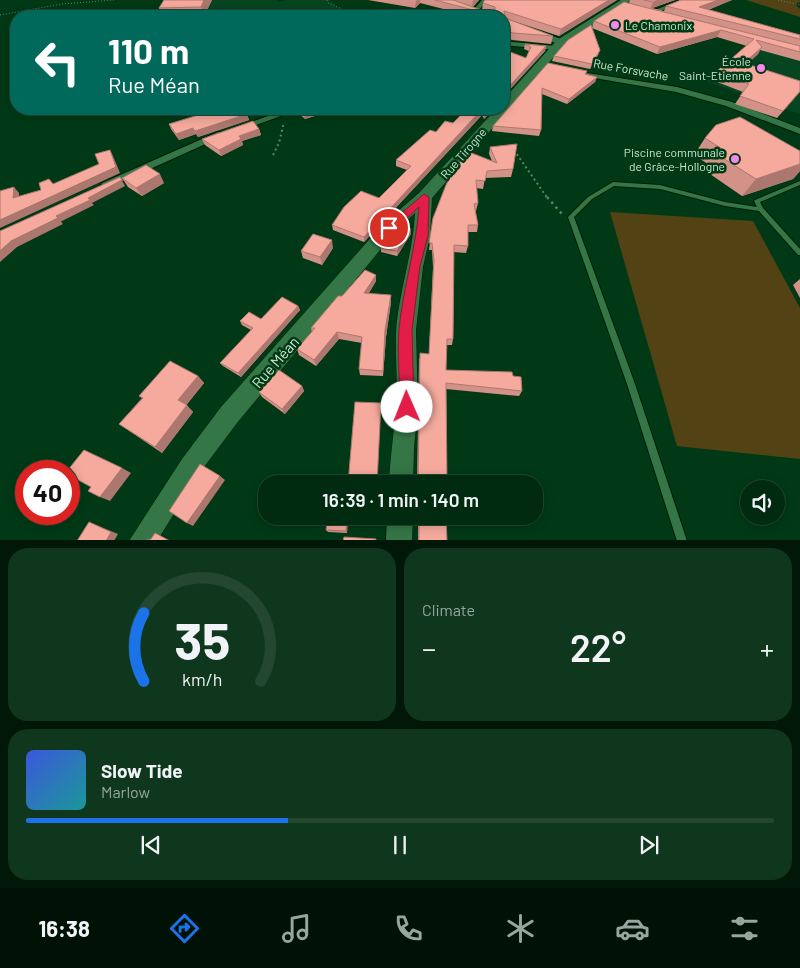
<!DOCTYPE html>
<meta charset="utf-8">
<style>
body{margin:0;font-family:Barlow,sans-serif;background:#0f371e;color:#f1f3f6;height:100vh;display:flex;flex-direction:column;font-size:19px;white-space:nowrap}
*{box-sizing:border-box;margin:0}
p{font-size:16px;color:#96a79f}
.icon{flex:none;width:28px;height:28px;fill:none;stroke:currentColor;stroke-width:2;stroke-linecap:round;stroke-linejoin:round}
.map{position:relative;height:540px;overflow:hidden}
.details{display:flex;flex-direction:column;gap:8px;padding:8px;background:#011809;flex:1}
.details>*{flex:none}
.guide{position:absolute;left:10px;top:10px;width:500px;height:105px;border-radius:20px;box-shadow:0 2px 12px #0003,0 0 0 1px #234730;background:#00695c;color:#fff;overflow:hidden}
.tools{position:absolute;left:740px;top:480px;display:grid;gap:10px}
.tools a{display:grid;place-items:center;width:45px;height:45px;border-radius:50%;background:#012b10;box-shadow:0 2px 12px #0003,0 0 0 1px #234730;font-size:25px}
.speed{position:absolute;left:15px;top:460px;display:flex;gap:10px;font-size:25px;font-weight:700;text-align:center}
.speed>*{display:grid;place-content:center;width:65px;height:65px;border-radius:50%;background:#012b10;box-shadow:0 2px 12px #0003,0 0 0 1px #234730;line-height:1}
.speed .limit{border:8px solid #d22;background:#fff;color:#111}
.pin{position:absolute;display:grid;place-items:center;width:42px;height:42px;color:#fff;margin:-21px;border:2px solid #fff;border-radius:50%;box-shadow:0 1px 5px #0007}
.me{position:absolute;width:55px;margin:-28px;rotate:359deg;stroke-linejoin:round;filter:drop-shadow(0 0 4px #0008)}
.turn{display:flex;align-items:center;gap:18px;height:105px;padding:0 15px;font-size:22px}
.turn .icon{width:65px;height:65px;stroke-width:2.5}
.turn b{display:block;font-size:35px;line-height:42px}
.big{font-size:38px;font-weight:600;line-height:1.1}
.details .widget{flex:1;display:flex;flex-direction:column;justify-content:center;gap:8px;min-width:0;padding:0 18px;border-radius:20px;background:#0f371e}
.details .dial{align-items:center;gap:0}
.dial svg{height:130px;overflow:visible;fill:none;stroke:#234730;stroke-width:7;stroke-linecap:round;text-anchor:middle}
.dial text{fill:#f1f3f6;stroke:none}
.song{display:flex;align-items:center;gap:15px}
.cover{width:60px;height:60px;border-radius:8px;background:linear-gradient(135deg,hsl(230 70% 55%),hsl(180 70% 35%))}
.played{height:5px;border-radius:2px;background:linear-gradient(90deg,#1a73e8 35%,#234730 35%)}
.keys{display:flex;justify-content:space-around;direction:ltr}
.heat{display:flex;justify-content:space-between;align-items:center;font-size:28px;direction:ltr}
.details .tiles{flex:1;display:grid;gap:8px;grid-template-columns:1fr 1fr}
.widget:last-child{grid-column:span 2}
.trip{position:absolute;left:258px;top:475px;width:285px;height:50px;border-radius:20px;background:#012b10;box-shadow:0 2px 12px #0003,0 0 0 1px #234730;font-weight:600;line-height:50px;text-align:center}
.menu{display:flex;height:80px;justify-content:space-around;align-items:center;background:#001106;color:#96a79f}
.menu .icon{width:35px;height:35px}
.menu .selected{color:#1a73e8}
.menu b{font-size:22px;color:#f1f3f6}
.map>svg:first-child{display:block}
.built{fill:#06451f}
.green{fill:#534314}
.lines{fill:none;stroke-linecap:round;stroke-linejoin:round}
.lane-casing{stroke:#001e06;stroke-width:2}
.street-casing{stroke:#001e06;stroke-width:2}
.secondary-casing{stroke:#001e06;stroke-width:1}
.path-far2{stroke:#598666;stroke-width:1;stroke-dasharray:1 2;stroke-linecap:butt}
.path-far1{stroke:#598666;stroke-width:2;stroke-dasharray:2 3;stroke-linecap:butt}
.path{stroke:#598666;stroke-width:2.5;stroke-dasharray:2.5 4;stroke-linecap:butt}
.lane{fill:#347646;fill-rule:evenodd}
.street{fill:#347646;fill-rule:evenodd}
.secondary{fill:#347646;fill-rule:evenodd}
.wall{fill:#d39287}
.shaded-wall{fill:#ac776e}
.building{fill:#f5aa9d;stroke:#ac776e}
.route{fill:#e11d48;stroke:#92132f}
.poi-dot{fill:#f688ed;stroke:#013916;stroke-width:2}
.labels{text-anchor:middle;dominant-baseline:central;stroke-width:5;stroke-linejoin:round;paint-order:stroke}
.far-poi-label{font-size:12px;fill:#c7e8cc;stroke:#013916;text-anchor:end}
.far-street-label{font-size:12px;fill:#c7e8cc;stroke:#013916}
.street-label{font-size:15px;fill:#c7e8cc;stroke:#013916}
</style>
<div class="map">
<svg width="800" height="541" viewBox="0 0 800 541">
<rect width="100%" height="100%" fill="#013916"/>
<g class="built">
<path d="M172,0H277L278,2L287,0H330L346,16H160Z"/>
<path d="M754,40L800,54V114L705,81Z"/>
</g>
<g class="green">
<path d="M746,0H800V2L795,4L800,9V17Z"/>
<path d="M610,212L753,221L800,308V459L677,446Z"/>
</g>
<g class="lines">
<g class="lane-casing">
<path id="lane" d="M800,181V185L760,202L763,208L800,249V255H798L759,211L725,206L660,189L614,186L592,199L574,217L635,384L687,541H677L627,384L568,217L588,197L613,182L660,185L725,202L757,207L754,201L755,200Z"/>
</g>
<g class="street-casing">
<g id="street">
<path d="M482,0H488L477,12H473V10Z"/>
<path d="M681,0H690L652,14L647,13Z"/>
<path d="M504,19L564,40L565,42L558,44L504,23Z"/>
<path d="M504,41L556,46L560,48L556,50L504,45Z"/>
<path d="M568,70L677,87L732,102L800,128V134L726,106L676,92L571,74H568Z"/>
<path d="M288,109H300L242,130L239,131L234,128Z"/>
<path d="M218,132L223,135L221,137L110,187L106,188L101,185L102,183Z"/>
</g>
</g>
<g class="secondary-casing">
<g id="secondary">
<path d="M621,0H631L565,44L432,198L430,236L423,267L416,330L418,407L414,448L413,484H389C390,458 394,433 396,407C398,382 395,356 396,331C399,291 413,253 415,213L395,232L237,423L198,475L157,541H129L182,459L221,407L383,224L419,193L496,109H504V99L557,40Z"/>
<path d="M387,516H413L412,541H386Z"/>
</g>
</g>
<g class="path-far2">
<path d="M327,0L328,3L342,9L346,14L342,16"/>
<path d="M778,0L800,5"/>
<path d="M0,15L62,4L114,0"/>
</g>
<g class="path-far1">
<path d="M514,150L548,199"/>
<path d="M273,155L279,143L284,122"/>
</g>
<path class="path" d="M547,197L562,214"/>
<use href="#lane" class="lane"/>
<use href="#street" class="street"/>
<use href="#secondary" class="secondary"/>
</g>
<g class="wall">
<path d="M212,0L204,16H162L159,8Z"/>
<path d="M368,0H479L473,7L482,10L483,3L485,0H617L559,36L510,20L553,36L551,44L512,40L504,37V16H471L420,3L415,8Z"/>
<path d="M630,0H675L652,8L664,11L666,6L681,0H732L708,10L800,35V61L760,50L758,54L747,64L800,92L777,118L735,104L743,92L712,80L716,72L747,46L717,37L657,54L592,28L594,21L629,3Z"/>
<path d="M525,44L546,46L545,51L504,96L526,58L529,51L524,49Z"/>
<path d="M600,50L598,55L590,69L552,61L554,56Z"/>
<path d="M548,63L587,71L586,74L597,77L595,82L567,104L542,94L541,130L539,136L492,131L493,126Z"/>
<path d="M296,109H316L318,111V115L305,119L297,112Z"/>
<path d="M467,109H494L484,119L482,115L364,242L333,230L332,225L379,198L407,170L396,166V160L436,132L453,123Z"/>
<path d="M247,114L249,120L198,137L196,134L179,140L171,129L169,124Z"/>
<path d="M259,129L261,135L242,141L243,145L221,156L205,145L202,139Z"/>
<path d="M705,138L800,151V171L793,179L742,196L707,172L711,166L694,155Z"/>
<path d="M490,147L513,169L511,177L485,178L483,189L476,188L478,203L476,211H475L478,225L477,232H468V246L466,253L454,252L453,339L452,345H446V370L513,376L522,391L519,396L446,389L447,484H417L419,359L429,354L433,267L432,250H429L433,218L492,161L489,154Z"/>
<path d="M122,178L164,183L142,196L128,187Z"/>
<path d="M411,229V234L397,256L381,252V248Z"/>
<path d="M333,248L322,265L303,258L301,251Z"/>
<path d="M376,275V281L369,293L391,302L386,337L383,376L360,375L359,369L362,343L339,339L316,366L299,355L297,349L312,332L311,328L342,296Z"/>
<path d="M800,279V298L793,285Z"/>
<path d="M298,306L300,310L241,377L223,366L220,363L251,330L242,325L240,321L261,319Z"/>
<path d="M198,376L204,383L186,405L193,412L162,453L119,424L142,398L139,396Z"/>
<path d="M302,386L304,391L285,414L262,397L259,392Z"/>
<path d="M348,516L347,533L328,532L326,530Z"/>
<path d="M418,516H467L465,520L446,519L447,541H418Z"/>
</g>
<g class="shaded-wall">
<path d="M204,0H212L204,16L201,7Z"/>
<path d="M417,0H420V3L415,8L416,1Z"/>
<path d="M473,0H479L472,7Z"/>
<path d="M609,0H617L559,36L561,29Z"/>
<path d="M659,0H675L650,9L653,2Z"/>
<path d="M718,0H732L698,14L699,7Z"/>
<path d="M721,30L717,37L657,54L660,47Z"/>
<path d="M546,46L545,51L504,96V92Z"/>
<path d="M762,47L758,54L740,71L744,63Z"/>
<path d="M600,50L598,55L590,69L592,64Z"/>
<path d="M597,77L595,82L567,104L569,99Z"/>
<path d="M800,91V92L777,118L783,111Z"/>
<path d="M482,109V115L364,242V237Z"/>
<path d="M490,109H494L484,119L485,113Z"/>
<path d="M318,111V115L305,119L304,115Z"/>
<path d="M247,114L249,120L198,137L195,131Z"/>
<path d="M193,128L196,134L179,140L176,134Z"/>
<path d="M259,129L261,135L242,141L243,145L221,156L219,150L239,136Z"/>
<path d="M110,150L113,156L120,173L0,228V220L116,167Z"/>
<path d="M800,164V171L793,179L742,196L756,179Z"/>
<path d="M160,174L164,183L142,196L136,188Z"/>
<path d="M120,177L125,186L92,203L94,205L60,222L56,216Z"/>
<path d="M14,187L19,193V204L13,198Z"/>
<path d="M58,218L63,224L17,247L0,262V251L11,241Z"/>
<path d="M411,229V234L397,256V251Z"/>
<path d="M332,240L333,248L322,265L320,257Z"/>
<path d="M376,275V281L365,299L364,293Z"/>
<path d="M391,295V302L386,337L383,376L385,330Z"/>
<path d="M298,306L300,310L241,377L238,373Z"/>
<path d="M337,332L339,339L316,366L314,360Z"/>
<path d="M198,376L204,383L185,407L178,400Z"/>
<path d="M302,386L304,391L285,414L282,409Z"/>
<path d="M187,405L193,412L162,453L155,447Z"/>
<path d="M122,468L131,473L110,501L100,497Z"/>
<path d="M220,476L225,480L193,526L187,523Z"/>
<path d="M347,516H348L347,533L346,531Z"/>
<path d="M89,522L96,525L118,534L114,541H106Z"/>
</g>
<g class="building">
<path d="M164,0H204L201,7L159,8Z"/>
<path d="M435,0H453L484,11L495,10V7L483,3L485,0H609L561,29L504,11L505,18L553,36L513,33L504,30V16H475L473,15L481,12Z"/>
<path d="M644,0H659L653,2Z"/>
<path d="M681,0H718L699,7L800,35V39L666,6Z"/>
<path d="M624,2L800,46V52L756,40L762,47L744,63L800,81V91L783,111L740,96L749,84L716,72L754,39L721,30L660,47L594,21Z"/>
<path d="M591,25L600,50L592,64L554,56L568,40Z"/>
<path d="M525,44L546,46L504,92V54L505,50L526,58L531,47Z"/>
<path d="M548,63L587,71L585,74L597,77L569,99L542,88L541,130L493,126Z"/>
<path d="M218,109H243L247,114L195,131L193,128L176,134L169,124Z"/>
<path d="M297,109H316L318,111L304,115Z"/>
<path d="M467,109H490L485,113L482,109L364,237L332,225L344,207L361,191L379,198L411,166L396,160L430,130L436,132L445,121L453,123Z"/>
<path d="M740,117L800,151V164L756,179L718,155L727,152L705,138L716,125Z"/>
<path d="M253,121L259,129L239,136L241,139L219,150L202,139Z"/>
<path d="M517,144L513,169L487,171L485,181L476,180L478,203L474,204L478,225H468V246L454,245L453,339H447L446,370L512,372L513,376L521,377L522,391L446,383L447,484H418L420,353L429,354L434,260L432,243H429L433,218L446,185L454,169L469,152L497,163L490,147Z"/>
<path d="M110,150L116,167L0,220V191L14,187L13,198L41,190L39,183L49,179L53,184L99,164L95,154Z"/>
<path d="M146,165L160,174L136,188L122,178Z"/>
<path d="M120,177L122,180L88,198L90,200L56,216L58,218L11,241L0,251V231Z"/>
<path d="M399,226L411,229L397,251L381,248Z"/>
<path d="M313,234L332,240L320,257L301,251Z"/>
<path d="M365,270L376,275L364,293L391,295L385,330L383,371L359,369L362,337L337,332L314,360L297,349L315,328H311L338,296H342Z"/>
<path d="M282,297L298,306L238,373L220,363L253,328L240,321L249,312L261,319Z"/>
<path d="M170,361L198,376L178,400L187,405L155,447L119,424L143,398L139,396Z"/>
<path d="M279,370L302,386L282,409L259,392Z"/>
<path d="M355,402L381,403L377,484H348Z"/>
<path d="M84,450L122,468L100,497L88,491L91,487L69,475V471H67Z"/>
<path d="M200,464L220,476L187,523L169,511Z"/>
<path d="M328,516H347L346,531L326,530Z"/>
<path d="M419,516H446L447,541H419Z"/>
<path d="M89,522L111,532L106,541H77Z"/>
<path d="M155,533L170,541H143L151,539Z"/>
<path d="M344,537L376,539V541H343Z"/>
</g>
<path class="route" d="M424,194L429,197L428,236L420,266L412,330L414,407L412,412L407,414L402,412L400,407C400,381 397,355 399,329C403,288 416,249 419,207L393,231H385L384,228Z"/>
<g class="poi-dot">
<circle cx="615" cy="25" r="5"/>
<circle cx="761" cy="68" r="5"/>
<circle cx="735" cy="159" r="5"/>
</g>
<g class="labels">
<g class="far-poi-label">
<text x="625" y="25" text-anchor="start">Le Chamonix</text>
<text x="751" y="61">École<tspan x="751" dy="14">Saint-Etienne</tspan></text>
<text x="725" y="152">Piscine communale<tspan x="725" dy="14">de Grâce-Hollogne</tspan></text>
</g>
<g class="far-street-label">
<text transform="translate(631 69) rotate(10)">Rue Forsvache</text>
<text transform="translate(463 153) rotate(-49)">Rue Tirogne</text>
</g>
<g class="street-label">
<text transform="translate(275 362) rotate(-49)">Rue Méan</text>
</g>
</g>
</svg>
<div class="tools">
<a><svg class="icon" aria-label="sound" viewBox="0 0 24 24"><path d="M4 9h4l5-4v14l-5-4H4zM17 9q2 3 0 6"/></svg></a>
</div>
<div class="speed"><div class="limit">40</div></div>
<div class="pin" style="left:389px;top:228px;background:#d93025"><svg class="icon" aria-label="arrive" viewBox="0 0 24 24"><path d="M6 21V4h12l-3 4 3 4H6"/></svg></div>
<svg class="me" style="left:407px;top:407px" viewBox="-20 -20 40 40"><circle r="19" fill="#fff"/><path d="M0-13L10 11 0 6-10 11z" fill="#e11d48"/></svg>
<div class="trip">16:39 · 1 min · 140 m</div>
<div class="guide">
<div class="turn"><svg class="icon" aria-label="left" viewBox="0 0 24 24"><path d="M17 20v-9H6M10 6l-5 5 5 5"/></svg><div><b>110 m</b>Rue Méan</div></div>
</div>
</div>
<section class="details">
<div class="tiles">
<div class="widget dial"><svg viewBox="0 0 100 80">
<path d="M14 69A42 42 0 1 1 86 69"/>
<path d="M14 69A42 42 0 0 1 14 27" stroke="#1a73e8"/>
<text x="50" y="56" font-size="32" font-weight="700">35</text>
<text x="50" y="72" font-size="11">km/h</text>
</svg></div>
<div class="widget"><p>Climate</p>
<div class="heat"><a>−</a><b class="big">22°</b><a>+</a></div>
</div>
<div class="widget">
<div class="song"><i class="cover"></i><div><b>Slow Tide</b><p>Marlow</p></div></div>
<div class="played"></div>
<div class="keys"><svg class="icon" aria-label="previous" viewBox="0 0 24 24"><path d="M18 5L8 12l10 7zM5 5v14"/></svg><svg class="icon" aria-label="pause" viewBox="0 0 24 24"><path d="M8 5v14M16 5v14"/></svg><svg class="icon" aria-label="next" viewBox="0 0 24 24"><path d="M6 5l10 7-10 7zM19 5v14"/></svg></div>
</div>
</div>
</section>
<nav class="menu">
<b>16:38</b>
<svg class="icon selected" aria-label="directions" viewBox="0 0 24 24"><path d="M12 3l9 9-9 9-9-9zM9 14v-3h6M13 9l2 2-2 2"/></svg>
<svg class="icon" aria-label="music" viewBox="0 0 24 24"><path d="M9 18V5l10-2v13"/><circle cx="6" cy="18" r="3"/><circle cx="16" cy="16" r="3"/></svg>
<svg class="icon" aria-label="phone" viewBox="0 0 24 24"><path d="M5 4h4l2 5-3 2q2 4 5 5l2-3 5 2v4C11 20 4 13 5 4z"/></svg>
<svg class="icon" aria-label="climate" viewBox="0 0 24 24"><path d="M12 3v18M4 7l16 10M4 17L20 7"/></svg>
<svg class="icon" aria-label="car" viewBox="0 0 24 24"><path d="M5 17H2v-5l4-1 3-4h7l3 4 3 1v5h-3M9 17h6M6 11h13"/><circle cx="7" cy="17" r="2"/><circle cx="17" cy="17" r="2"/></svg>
<svg class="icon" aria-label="filters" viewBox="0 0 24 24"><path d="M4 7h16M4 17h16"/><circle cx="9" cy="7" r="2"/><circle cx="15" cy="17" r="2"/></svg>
</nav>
